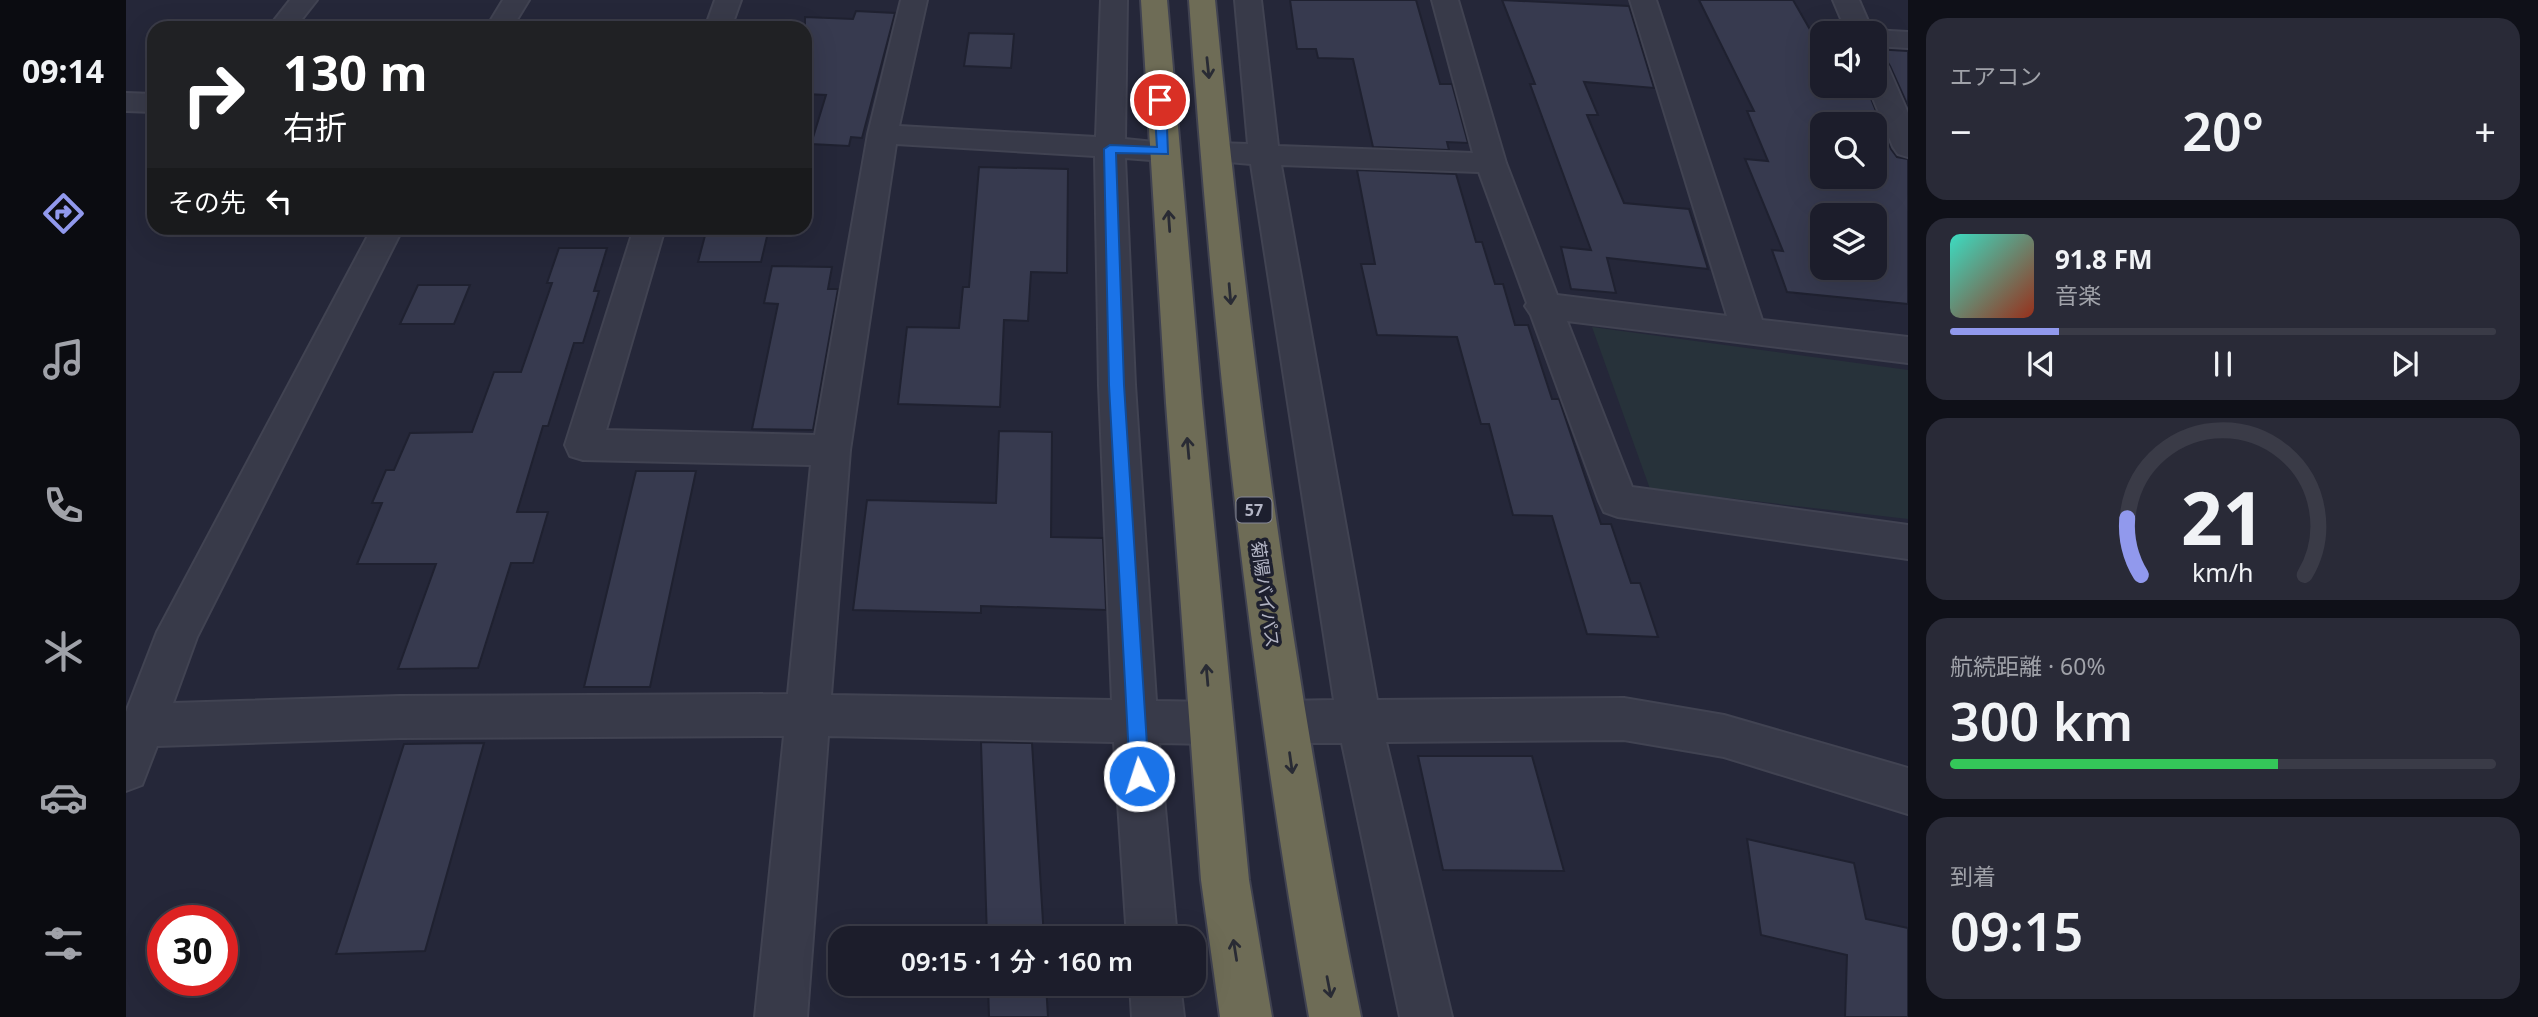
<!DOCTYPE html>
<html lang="ja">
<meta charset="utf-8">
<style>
body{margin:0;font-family:"Noto Sans","Noto Sans JP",sans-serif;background:#292a37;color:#f1f3f6;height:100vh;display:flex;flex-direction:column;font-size:26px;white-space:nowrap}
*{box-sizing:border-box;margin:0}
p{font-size:23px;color:#a0a2a9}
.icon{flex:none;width:38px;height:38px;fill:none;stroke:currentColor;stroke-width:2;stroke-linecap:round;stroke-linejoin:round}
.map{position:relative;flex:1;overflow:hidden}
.details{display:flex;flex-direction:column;gap:18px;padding:18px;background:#0f1018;width:630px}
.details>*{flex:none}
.guide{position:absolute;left:21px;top:21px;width:665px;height:214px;border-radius:21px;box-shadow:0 7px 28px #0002,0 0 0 2px #3a3b47;background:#202124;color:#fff;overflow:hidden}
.tools{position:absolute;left:1684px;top:21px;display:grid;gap:14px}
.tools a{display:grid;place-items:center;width:77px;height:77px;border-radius:14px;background:#1c1d2b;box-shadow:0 7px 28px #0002,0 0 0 2px #3a3b47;font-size:35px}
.speed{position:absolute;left:21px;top:905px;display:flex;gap:14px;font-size:35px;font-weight:700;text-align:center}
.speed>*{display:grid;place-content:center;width:91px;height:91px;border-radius:50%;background:#1c1d2b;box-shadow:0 7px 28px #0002,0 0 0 2px #3a3b47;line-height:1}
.speed .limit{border:10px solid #d22;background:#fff;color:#111}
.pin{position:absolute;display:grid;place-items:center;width:60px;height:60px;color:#fff;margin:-30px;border:4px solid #fff;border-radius:50%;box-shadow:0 2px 7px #0007}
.me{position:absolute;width:77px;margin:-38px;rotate:356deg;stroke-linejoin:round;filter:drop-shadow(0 0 5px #0008)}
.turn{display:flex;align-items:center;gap:24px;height:147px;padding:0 21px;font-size:32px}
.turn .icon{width:91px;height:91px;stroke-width:2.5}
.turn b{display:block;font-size:49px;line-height:60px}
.then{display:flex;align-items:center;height:66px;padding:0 21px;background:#0003;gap:14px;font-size:26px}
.big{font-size:52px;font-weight:600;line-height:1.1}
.details .card{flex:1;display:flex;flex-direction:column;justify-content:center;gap:10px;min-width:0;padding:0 24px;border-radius:21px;background:#292a37}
.details .dial{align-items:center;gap:0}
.dial svg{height:182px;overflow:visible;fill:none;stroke:#3a3b47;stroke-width:7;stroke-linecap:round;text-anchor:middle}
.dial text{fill:#f1f3f6;stroke:none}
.song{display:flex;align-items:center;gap:21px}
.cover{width:84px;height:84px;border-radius:10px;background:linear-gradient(135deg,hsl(170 70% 55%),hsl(10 70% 35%))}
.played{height:7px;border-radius:4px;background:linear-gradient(90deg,#9199ed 20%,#3a3b47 20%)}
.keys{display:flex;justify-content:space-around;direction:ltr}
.heat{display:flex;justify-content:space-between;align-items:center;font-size:38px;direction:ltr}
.charge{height:10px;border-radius:5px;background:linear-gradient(90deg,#34c759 60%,#3a3b47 0)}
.trip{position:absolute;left:702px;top:926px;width:378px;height:70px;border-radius:21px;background:#1c1d2b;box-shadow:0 7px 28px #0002,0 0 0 2px #3a3b47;font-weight:600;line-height:70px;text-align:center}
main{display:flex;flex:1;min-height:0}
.menu{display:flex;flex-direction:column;width:126px;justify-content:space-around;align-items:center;background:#0b0c11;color:#a0a2a9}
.menu .icon{width:49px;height:49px}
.menu .active{color:#9199ed}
.menu b{font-size:32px;color:#f1f3f6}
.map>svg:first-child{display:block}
.green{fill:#27323a}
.building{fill:#373a4f;stroke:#1f2130;stroke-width:2;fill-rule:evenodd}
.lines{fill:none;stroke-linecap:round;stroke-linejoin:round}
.minor-casing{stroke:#414352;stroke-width:4}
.highway-casing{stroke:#404251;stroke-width:4}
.minor{fill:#383a49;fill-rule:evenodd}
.highway{fill:#6e6c56;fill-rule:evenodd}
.oneway{stroke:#292b34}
.route{fill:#1a73e8;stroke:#114b97;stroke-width:2}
.labels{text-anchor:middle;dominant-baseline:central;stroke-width:7;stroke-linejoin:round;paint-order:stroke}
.shield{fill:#1d1f2e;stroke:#868898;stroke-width:2}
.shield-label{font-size:16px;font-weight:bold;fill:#b3b5c5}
.street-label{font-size:18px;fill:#b3b5c5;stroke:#1d1f2e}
</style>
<main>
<nav class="menu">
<b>09:14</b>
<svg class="icon active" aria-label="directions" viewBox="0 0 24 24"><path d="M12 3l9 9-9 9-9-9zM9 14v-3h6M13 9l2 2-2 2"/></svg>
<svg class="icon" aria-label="music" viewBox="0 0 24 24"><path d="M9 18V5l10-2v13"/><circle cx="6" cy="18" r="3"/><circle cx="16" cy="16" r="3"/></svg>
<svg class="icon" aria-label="phone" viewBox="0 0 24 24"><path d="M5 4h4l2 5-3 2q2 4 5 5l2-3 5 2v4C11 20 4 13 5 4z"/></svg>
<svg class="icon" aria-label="climate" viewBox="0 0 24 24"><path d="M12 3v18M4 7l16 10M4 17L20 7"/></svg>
<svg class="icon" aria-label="car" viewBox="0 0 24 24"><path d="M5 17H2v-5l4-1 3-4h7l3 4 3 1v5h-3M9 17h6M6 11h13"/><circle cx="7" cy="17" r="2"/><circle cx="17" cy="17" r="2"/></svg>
<svg class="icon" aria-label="filters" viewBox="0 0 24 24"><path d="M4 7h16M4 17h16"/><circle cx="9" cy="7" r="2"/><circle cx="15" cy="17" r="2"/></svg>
</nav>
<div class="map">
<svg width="1782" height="1017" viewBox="0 0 1782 1017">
<rect width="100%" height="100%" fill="#252739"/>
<path class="green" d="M1466,327L1782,370V519L1524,489Z"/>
<g class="building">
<path d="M1164,0H1290L1314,84H1326L1342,143L1321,142L1323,150L1247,147L1227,59L1192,58L1190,49H1171Z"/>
<path d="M1376,0L1503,6L1528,88L1458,82L1472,115H1461L1498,203L1563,209L1582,269L1481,258L1490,293L1445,289L1435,247L1465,250L1404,84H1409Z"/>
<path d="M1573,0H1667L1686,33L1696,34V86H1740L1765,149L1771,157L1782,159V304L1661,292L1646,250L1657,251L1619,159L1642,161L1621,111H1628ZM1696,124H1748V177H1696ZM1696,215H1748V268H1696Z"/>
<path d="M730,11L769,13L736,138L725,137L723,146L685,144L700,95L679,94V17L727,19Z"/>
<path d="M843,33L888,34L885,68L838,66Z"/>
<path d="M1748,49L1782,51V106L1764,66L1759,58L1748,56Z"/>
<path d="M853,167L942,169L941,273L905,272L902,321L878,320L874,407L772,404L781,327L833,328L837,287H843Z"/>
<path d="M1231,170L1330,174L1350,242H1356L1369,284H1377L1389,325H1402L1426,399H1433L1434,402L1475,524H1485L1505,583H1514L1532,637L1461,634L1426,516L1387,515L1363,424H1355L1331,337L1251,335L1235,264H1249Z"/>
<path d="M581,228H643L635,262H572Z"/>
<path d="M433,248H481L468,291H473L457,343H448L422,426H417L391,512H422L407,563H385L352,668L272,669L310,564H231L256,503H246L260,470H268L284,433L346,432L368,372H395L426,283H421Z"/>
<path d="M646,266L706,267L702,289H712L687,430L626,429L652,304L638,303Z"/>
<path d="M292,285H344L328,324H274Z"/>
<path d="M873,431L926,432L925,537L977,538L980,610L855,606V613L727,610L741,500L870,503Z"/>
<path d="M510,471H570L524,687H458Z"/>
<path d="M855,742L906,743L918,938H861Z"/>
<path d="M358,743L299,951L210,954L278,744Z"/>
<path d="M1292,756H1406L1438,871L1317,870Z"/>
<path d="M1621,839L1728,863L1740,919L1782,928V1017H1719L1721,955L1635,935Z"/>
<path d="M862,984H920L922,1017H863Z"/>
</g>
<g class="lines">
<g class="minor-casing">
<g id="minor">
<path d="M164,0H191L169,28H142Z"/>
<path d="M377,0H403L386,28H360Z"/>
<path d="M589,0H615L605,28H579Z"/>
<path d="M775,0H801L773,126L970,137L975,0H1001L999,139L1048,144L1053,151L1048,158L1038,161L999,158L1009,385L1030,701L1085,702L1100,708L1107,723L1100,738L1085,744L1033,743L1051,938H1001L988,742L702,736L681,1017H629L658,736L273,738L31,746L16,785L0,791V712L31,632L246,228H277L71,637L47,703L273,696L662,694L685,465L457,460L444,456L439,445L508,228H539L480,430L689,435L742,134ZM770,144L969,156L973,385L986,700L705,695L724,450Z"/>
<path d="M1109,0H1135L1152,146L1347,153L1306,0H1332L1380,163L1431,295L1601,316L1504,0H1530L1636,320L1782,337V363L1441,321L1506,487L1782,525V559L1492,517L1478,512L1473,501L1405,315L1399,306L1401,303L1353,172L1155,165L1251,700L1498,698L1598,715L1782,768V814L1598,757L1498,740L1260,742L1326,1017H1274L1216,743H1159L1144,737L1137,722L1144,707L1159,701L1208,700L1125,164L1080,160L1075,153L1080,146L1090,143L1122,144Z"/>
<path d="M1707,0H1733L1746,30L1782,32V48L1748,46V33H1721Z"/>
<path d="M1748,59L1758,61L1762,67L1782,113V157L1772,154L1767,147L1742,86H1748Z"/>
<path d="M0,93L28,94V112L0,111Z"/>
<path d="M1004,984H1054L1058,1017H1006Z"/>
</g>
</g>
<g class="highway-casing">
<g id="highway">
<path d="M1015,0H1041L1076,403L1123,880L1146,1017H1094L1075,880L1040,403Z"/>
<path d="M1063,0H1089C1122,342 1167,680 1235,1017H1183C1124,680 1087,341 1063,0Z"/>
</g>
</g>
<use href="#minor" class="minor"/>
<use href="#highway" class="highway"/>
</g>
<defs><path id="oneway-shaft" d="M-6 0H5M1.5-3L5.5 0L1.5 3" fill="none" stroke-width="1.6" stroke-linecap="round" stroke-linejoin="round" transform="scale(1.75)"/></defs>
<g class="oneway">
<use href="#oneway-shaft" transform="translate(1082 68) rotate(84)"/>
<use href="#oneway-shaft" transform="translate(1043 221) rotate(-94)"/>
<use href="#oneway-shaft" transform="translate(1104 294) rotate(85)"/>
<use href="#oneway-shaft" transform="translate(1062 448) rotate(-95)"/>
<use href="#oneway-shaft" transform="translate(1081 675) rotate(-95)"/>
<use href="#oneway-shaft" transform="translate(1165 763) rotate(82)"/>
<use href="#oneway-shaft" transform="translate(1109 950) rotate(-99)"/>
<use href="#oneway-shaft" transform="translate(1203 987) rotate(79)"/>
</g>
<path class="route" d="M1034,96L1040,100L1042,154L990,153L998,385L1023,776L1020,782L1013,785L1007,782L1004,776L983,385L978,149L984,145L1031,147L1028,100Z"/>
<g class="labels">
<rect class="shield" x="1110.5" y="497.5" width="35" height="25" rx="5"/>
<g class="shield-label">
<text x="1128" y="510">57</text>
</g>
<g class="street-label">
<text transform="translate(1140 594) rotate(82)">菊陽バイパス</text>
</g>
</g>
</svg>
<div class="tools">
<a><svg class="icon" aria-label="sound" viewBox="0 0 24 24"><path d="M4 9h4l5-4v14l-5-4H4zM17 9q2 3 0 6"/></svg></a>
<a><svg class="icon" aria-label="search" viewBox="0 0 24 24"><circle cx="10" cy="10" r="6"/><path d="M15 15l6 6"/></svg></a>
<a><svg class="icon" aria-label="layers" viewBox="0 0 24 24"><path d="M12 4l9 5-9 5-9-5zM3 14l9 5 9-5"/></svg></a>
</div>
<div class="speed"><div class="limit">30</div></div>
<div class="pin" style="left:1034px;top:100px;background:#d93025"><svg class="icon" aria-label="arrive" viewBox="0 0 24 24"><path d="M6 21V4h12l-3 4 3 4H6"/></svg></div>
<svg class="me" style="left:1013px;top:776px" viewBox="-20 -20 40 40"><circle r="17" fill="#1a73e8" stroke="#fff" stroke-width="3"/><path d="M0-11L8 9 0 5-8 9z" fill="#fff"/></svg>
<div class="trip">09:15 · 1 分 · 160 m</div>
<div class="guide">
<div class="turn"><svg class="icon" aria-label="right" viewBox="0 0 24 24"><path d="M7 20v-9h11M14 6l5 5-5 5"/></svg><div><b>130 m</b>右折</div></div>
<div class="then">その先<svg class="icon" aria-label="left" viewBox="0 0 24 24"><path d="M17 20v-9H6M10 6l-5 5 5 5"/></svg></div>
</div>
</div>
<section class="details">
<div class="card"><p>エアコン</p>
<div class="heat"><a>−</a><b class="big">20°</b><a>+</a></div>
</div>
<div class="card">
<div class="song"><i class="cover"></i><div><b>91.8 FM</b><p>音楽</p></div></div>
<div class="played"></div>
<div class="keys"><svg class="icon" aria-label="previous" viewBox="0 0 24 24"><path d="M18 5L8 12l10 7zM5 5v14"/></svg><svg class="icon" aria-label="pause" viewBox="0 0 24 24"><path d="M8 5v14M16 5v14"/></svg><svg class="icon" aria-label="next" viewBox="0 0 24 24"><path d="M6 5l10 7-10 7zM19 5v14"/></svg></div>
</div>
<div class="card dial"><svg viewBox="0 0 100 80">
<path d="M14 69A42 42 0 1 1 86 69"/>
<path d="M14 69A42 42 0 0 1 8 44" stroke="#9199ed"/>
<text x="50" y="56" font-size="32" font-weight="700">21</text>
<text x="50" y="72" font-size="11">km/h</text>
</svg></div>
<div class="card"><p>航続距離 · 60%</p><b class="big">300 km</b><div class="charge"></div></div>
<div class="card"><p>到着</p><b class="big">09:15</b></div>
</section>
</main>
